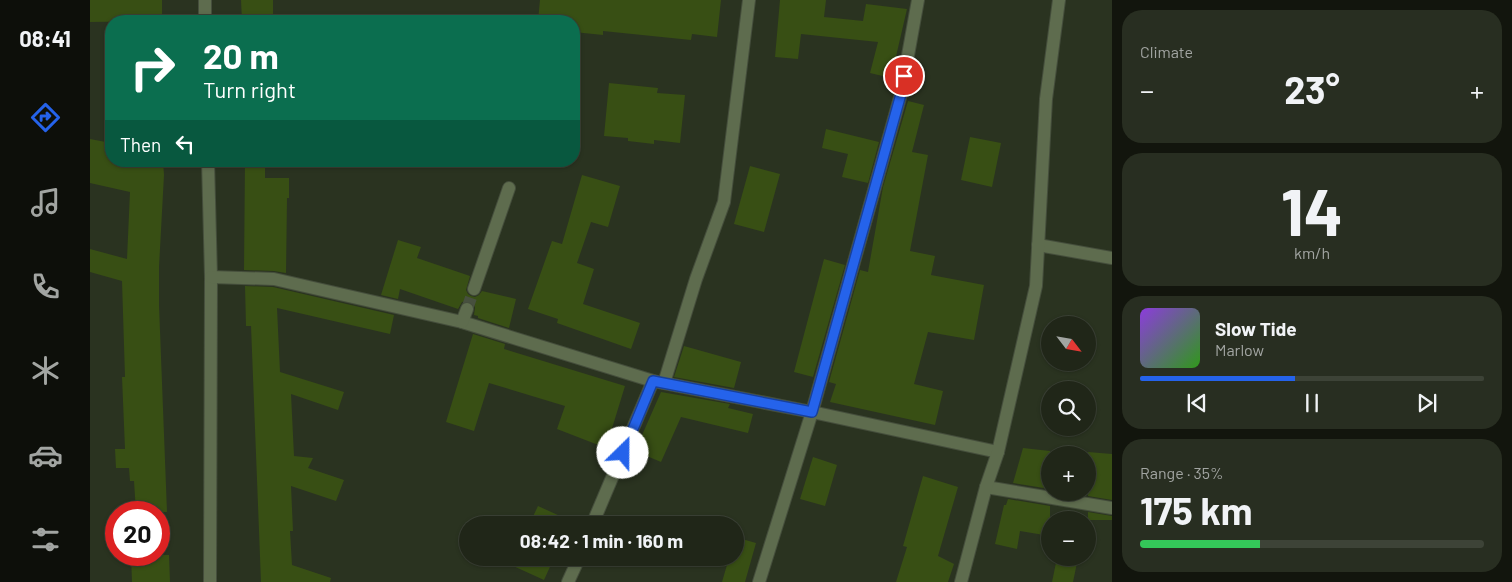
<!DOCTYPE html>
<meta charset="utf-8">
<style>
body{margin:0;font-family:Barlow,sans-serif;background:#282e21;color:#f1f3f6;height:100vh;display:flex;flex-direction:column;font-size:19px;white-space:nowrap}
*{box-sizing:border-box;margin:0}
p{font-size:16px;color:#a2a5a2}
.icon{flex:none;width:28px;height:28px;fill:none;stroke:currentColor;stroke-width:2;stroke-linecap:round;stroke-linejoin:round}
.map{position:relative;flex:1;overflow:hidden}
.sheet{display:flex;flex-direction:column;gap:10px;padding:10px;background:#12150d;width:400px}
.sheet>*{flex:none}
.hud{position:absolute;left:15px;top:15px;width:475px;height:152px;border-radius:20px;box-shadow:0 1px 4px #0004,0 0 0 1px #3d4337;background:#0b6e4f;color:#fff;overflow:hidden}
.needle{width:32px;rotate:121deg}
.controls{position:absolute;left:951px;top:316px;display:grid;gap:10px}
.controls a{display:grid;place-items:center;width:55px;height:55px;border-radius:50%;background:#202618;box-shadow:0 1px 4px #0004,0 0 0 1px #3d4337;font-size:25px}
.speed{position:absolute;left:15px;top:501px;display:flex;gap:10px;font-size:25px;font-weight:700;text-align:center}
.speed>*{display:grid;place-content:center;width:65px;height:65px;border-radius:50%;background:#202618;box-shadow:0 1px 4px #0004,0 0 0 1px #3d4337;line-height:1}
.speed .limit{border:8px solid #d22;background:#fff;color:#111}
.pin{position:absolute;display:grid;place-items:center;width:42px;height:42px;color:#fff;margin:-21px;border:2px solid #fff;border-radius:50%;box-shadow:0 1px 5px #0007}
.me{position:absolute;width:55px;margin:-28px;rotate:23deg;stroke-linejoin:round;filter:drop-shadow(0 0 4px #0008)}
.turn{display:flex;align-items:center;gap:18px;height:105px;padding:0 15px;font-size:22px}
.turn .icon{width:65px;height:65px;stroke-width:2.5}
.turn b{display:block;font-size:35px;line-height:42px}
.then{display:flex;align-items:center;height:48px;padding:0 15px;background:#0003;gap:10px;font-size:19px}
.big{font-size:38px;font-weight:700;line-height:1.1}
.sheet .tile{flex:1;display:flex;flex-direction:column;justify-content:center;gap:8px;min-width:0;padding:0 18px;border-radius:20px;background:#282e21}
.sheet .dial{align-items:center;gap:0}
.dial b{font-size:65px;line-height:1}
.song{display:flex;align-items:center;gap:15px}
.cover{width:60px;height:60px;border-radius:8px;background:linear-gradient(135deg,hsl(270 70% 55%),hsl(110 70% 35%))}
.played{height:5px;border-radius:2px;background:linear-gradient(90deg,#2563eb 45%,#3d4337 45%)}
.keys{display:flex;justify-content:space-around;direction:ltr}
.heat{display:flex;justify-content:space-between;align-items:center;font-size:28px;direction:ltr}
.charge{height:8px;border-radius:4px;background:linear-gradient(90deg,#34c759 35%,#3d4337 0)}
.trip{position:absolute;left:369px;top:516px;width:285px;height:50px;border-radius:25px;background:#202618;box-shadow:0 1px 4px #0004,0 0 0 1px #3d4337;font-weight:700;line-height:50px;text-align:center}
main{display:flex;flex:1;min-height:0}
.menu{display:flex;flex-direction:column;width:90px;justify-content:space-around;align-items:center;background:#0d0f0a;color:#a2a5a2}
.menu .icon{width:35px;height:35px}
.menu .selected{color:#2563eb}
.menu b{font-size:22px;color:#f1f3f6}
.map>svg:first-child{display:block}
.building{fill:#384f14}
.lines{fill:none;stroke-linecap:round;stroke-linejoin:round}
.minor-tunnel{stroke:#47503e;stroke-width:12;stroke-dasharray:12 6;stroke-linecap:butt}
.minor-casing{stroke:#454e3c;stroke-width:14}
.minor{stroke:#5e6c4e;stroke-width:12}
.route-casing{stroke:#184099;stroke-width:12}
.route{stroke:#2563eb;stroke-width:9}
</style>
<main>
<nav class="menu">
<b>08:41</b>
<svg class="icon selected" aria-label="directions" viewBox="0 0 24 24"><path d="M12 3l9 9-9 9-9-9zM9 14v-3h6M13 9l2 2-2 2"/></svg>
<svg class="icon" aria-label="music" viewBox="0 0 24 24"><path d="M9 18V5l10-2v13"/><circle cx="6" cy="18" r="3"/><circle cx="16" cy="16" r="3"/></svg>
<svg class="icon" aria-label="phone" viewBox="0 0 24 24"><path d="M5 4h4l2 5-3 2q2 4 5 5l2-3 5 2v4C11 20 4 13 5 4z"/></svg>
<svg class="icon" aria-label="climate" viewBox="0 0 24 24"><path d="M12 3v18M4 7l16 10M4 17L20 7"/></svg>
<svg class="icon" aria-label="car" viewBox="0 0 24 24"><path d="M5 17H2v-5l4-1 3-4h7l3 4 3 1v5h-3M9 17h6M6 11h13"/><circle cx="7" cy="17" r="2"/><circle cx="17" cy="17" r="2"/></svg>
<svg class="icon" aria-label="filters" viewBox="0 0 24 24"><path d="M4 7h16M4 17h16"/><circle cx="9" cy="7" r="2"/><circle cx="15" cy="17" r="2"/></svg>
</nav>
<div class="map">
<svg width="1022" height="582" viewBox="0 0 1022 582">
<rect width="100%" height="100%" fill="#2a3320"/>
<g class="building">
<path d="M0,0H72V21L0,22Z"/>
<path d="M151,0H183V21H152Z"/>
<path d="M450,0H631L627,37L602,34L601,40L513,31V35L484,32V21H448Z"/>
<path d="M690,0H736L734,17L773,21L776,4L817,9L801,78L780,73L788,42L711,34L708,59L685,57Z"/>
<path d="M519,83L568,88L567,93L595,95L590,143L564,140V144L538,141V138L514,136Z"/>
<path d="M818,101L834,105L822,152L838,155L820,251L845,256L841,275L894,285L884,340L838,332L824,384L853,391L845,425L740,402L746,384L739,382L770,270L778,272L793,187Z"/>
<path d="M736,129L789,142L778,183L752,177L758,154L732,148Z"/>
<path d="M880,137L911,143L902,187L871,180Z"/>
<path d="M0,139L21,143V161H73L74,175L69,267V305L77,512H46L44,481H40L39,468H26L25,449H35L32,377H35L32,281L0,272V249L37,259L40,192L0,183Z"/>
<path d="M155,161H175V178H199V198H197L196,273L184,271L154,270Z"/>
<path d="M660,166L690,174L674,232L644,224Z"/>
<path d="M492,175L530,186L518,227L501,222L487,263L504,269L493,304L550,323L541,349L467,323L468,319L438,309L462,241L472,244Z"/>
<path d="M308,240L331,247L327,258L380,276L376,290L378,294L381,296L385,297L389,295L392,291L426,299L419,328L388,318V316L384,315L385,308L384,304L379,301L372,302L368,309L310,289L308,299L291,295Z"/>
<path d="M734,259L755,265L723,377L704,372Z"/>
<path d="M155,286L183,287L304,315L300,334L187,308L190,372L254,392L248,410L201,394L204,456L223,458L218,468L254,480L246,501L201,486L203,531H200L202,565L241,578L240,582H171L161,326H156Z"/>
<path d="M383,334L415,344L414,349L535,386L516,448L467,429L475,406L399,383L384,431L356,422Z"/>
<path d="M594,346L651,362L644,388L584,377Z"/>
<path d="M571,392L640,404L638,408L663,414L658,433L591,417L571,462L545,451Z"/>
<path d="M933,448L960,451V489L923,483Z"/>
<path d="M998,452L1022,454V500L998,496Z"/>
<path d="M723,457L747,465L735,506L710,499Z"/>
<path d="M833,476L868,487L848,556L864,564L858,582H806L817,547L813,546Z"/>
<path d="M918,499L960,506V536L930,531L927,549L905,544L914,505H916Z"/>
<path d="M448,506L481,521L479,525H439Z"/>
<path d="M998,512L1022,516V520H998Z"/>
<path d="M645,537L666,543L655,582H632L639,558H645Z"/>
<path d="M41,555H79L80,582H42Z"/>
<path d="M424,558H464L454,580L421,565Z"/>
<path d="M967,558H988L983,582H962Z"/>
</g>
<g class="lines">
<path class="minor-tunnel" d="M377,309L384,289"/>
<g class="minor-casing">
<g id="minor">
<path d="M115,0V21"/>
<path d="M118,161L121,277L120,582"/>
<path d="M948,245L1022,258"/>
<path d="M121,277L184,279L372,322L563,381"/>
<path d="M384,289L419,188"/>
<path d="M372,322L377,309"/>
<path d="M574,383L606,279L634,202L659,0"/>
<path d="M896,487L1022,508"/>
<path d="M502,525L563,381L722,412L811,94L828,0"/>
<path d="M478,582L489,558"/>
<path d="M669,582L722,412L908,452"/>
<path d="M871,582L896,487L908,452L946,286L956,99L969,0"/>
</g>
</g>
<use href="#minor" class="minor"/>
</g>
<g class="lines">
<g class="route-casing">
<path id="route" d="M533,453L563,381L722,412L811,94L814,76"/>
</g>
<use href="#route" class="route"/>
</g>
</svg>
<div class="controls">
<a><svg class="needle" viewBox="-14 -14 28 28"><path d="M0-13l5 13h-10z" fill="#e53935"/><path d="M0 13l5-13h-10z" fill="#a2a5a2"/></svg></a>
<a><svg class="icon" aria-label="search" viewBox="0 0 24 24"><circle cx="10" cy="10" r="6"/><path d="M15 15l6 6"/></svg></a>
<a>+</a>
<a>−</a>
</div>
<div class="speed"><div class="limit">20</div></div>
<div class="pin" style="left:814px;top:76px;background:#d93025"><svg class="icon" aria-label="arrive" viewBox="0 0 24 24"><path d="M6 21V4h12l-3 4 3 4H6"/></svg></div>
<svg class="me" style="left:533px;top:453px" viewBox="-20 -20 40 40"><circle r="19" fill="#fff"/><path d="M0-13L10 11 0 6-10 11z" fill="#2563eb"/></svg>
<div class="trip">08:42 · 1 min · 160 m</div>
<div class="hud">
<div class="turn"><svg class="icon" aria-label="right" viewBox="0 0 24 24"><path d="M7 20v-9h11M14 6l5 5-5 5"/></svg><div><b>20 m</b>Turn right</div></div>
<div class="then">Then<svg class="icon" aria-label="left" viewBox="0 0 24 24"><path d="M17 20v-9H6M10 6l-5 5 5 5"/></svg></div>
</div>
</div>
<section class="sheet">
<div class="tile"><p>Climate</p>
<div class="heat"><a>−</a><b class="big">23°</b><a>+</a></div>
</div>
<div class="tile dial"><b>14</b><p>km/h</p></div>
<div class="tile">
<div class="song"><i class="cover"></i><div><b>Slow Tide</b><p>Marlow</p></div></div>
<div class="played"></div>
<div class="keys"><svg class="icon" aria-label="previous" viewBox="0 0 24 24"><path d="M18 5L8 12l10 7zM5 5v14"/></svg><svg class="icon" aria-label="pause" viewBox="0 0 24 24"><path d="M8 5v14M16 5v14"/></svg><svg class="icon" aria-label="next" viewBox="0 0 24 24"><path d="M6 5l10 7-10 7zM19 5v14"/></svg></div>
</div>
<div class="tile"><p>Range · 35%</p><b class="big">175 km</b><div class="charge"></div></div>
</section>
</main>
